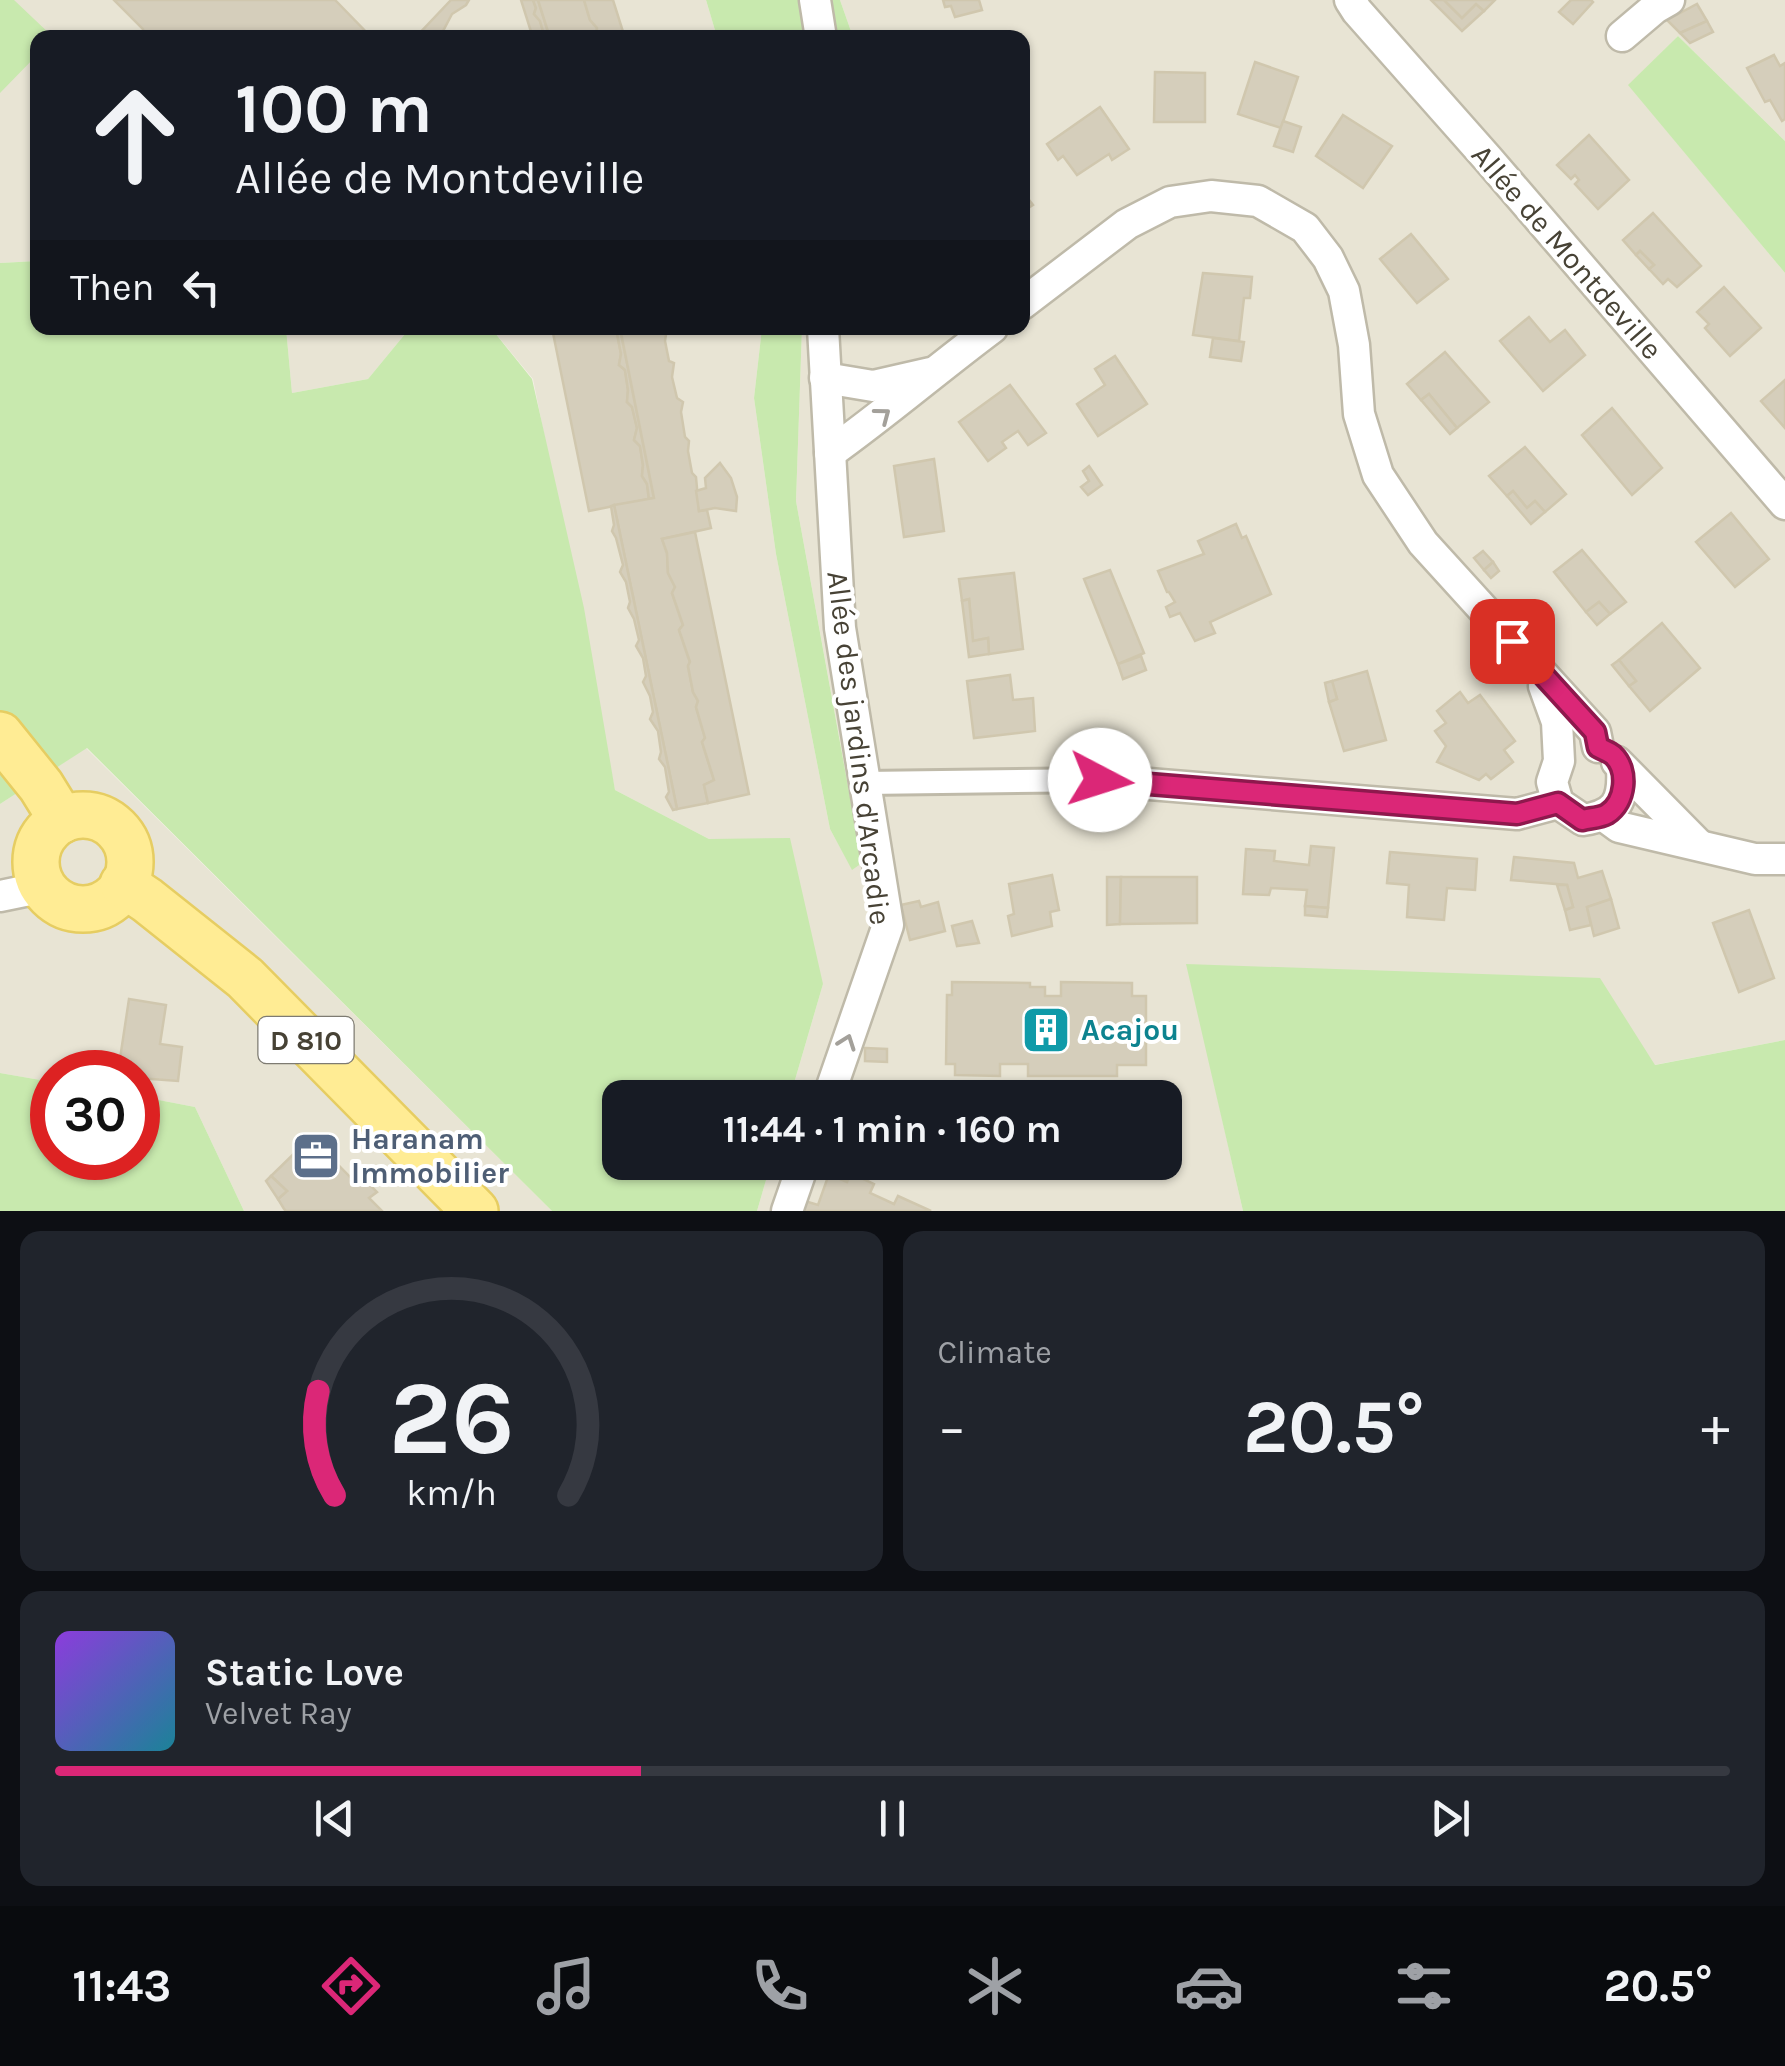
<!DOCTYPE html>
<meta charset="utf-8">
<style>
body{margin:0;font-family:Karla,sans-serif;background:#20242c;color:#f1f3f6;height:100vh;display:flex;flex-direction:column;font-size:38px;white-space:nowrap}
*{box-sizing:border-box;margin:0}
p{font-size:32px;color:#9ea1a6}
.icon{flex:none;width:55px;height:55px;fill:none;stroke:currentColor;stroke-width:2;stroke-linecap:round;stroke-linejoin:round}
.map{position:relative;height:1211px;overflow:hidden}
.panel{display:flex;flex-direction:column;gap:20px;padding:20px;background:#0d0f14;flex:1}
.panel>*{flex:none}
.banner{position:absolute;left:30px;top:30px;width:1000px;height:305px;border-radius:20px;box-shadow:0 2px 8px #0004;background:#171b24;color:#f1f3f6;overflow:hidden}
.speed{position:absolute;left:30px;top:1050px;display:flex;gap:20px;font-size:50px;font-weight:700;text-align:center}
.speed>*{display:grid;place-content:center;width:130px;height:130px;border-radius:50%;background:#171b24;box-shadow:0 2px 8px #0004;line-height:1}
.speed .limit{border:15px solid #d22;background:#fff;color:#111}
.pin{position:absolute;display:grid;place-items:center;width:85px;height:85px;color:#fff;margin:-42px;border-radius:20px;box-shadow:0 5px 15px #0006}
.me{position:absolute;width:110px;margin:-55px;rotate:95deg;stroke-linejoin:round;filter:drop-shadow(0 0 8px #0008)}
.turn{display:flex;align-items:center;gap:35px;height:210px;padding:0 40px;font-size:45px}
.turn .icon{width:130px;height:130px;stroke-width:2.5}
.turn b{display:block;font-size:70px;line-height:85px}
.then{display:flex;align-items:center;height:95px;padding:0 40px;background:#0003;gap:20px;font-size:38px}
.big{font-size:75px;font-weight:700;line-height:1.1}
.panel .widget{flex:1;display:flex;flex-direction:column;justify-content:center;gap:15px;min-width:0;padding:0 35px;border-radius:20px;background:#20242c}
.panel .dial{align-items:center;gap:0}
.dial svg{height:260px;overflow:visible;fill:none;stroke:#363941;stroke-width:7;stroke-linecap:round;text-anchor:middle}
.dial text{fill:#f1f3f6;stroke:none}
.song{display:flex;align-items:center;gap:30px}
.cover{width:120px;height:120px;border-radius:15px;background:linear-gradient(135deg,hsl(270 70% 55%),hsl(190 70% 35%))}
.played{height:10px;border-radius:5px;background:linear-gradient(90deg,#db2777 35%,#363941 35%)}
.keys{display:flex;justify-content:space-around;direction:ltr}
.heat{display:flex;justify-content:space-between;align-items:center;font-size:55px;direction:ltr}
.panel .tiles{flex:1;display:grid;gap:20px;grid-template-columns:1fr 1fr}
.widget:last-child{grid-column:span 2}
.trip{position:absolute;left:602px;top:1080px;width:580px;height:100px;border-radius:20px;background:#171b24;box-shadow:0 2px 8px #0004;font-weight:700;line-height:100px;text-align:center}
.menu{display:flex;height:160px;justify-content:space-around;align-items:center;background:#090b0e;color:#9ea1a6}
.menu .icon{width:70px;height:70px}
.menu .on{color:#db2777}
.menu b{font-size:45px;color:#f1f3f6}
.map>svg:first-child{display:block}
.residential{fill:#e8e4d4}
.green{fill:#c8e9ae}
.building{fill:#d5cebb;stroke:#d0c7ae;stroke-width:2.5}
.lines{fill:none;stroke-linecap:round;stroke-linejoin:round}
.pedestrian-casing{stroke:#bfbaa9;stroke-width:28}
.minor-casing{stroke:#bfbaa9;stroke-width:35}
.primary-casing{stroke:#e6cd62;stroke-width:50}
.pedestrian{stroke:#fff;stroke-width:22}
.minor{stroke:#fff;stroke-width:30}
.primary{stroke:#ffec94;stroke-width:45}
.oneway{stroke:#a3a09a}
.route-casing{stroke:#8e194d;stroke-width:25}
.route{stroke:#db2777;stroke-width:18}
.labels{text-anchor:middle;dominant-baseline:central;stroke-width:8;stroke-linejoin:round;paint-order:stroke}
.shield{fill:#fff;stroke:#7e7b72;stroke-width:2.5}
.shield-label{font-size:28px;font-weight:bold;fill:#474235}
.street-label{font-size:30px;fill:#474235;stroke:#fff}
.culture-label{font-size:30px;font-weight:bold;fill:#0d838f;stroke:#fff;text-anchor:start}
.service-label{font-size:30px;font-weight:bold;fill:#4e5e75;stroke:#fff;text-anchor:start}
</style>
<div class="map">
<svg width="1785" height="1211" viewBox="0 0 1785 1211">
<rect width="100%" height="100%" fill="#f4f1e6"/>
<g class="residential">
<path d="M0,0H706L717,37L38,38L37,261L0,263Z"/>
<path d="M840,0H1785V141L1678,36L1629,85L1785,273V1040L1654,1065L1187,964L1243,1211H757L771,1163L1165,1162V1098L790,1097L823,984L709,839L615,790L533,379L491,328H762L754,398L776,554L830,829L852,869L862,862L796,501L802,328H1022V38L853,37Z"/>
<path d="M286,328H410L368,379L292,393Z"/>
<path d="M86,748L552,1211H244L195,1107L138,1096V1072H52V1082L0,1073V804Z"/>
</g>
<g class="green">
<path d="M0,0H14L53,37L38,38L37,55L0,93Z"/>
<path d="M706,0H840L853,37H717Z"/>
<path d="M1678,36L1785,141V273L1628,85Z"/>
<path d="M37,261L38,328H286L292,393L368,379L410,328H491L532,379L584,608L615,790L709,839L790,838L823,984L790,1097L620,1098V1162L771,1163L757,1211H552L87,748L0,804V263Z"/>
<path d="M762,328H802L796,501L862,863L852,870L830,829L776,554L754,398Z"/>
<path d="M1186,964L1600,978L1655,1065L1785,1040V1211H1243Z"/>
<path d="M0,1073L52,1082V1158H138V1096L195,1107L244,1211H0Z"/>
</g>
<g class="building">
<path d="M114,0H335L372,38H301L297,33L292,38H144L143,29Z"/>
<path d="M451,0H469L466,5L452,14L443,31L431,38H415Z"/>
<path d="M521,0H533L536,8L534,14L540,21L545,38H533Z"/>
<path d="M533,0H538L550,38H545L540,21L534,14L536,8Z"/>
<path d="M538,0H584L590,20L597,28L596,38H550Z"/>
<path d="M584,0H613L625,38H596L597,28L590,20Z"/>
<path d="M943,0H979L982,10L955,17L951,6L945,7Z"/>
<path d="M1431,0H1444L1462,18L1476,4L1484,11L1462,31Z"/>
<path d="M1444,0H1495L1484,11L1476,4L1462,18Z"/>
<path d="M1571,0H1591L1593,2L1573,24L1559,12Z"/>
<path d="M1697,4L1707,21L1680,33L1667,20Z"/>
<path d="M1707,21L1713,32L1690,43L1680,33Z"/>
<path d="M1774,55L1780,66L1785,63V119L1782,121L1770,100L1765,102L1747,68Z"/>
<path d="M1255,62L1298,77L1281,128L1238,114Z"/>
<path d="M1155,72L1205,73V122H1154Z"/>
<path d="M1100,107L1129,149L1112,160L1109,154L1077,175L1063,156L1058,160L1047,144Z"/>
<path d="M1343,115L1392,146L1363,188L1316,156Z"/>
<path d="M1283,121L1301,127L1293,152L1274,146Z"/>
<path d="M1589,135L1629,180L1598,209L1575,184L1579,180L1575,175L1571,179L1557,165Z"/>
<path d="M1022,191L1033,205L1022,212Z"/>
<path d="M1653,213L1701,266L1677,287L1668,279L1663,284L1649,269L1654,265L1640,251L1636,255L1623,240Z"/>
<path d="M1411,234L1448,279L1417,303L1380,259Z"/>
<path d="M1640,251L1654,265L1649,269L1636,255Z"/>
<path d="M1203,273L1252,277L1250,298H1244L1239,341L1193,335Z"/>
<path d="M1724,287L1761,328L1730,356L1705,328L1709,324L1697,312Z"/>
<path d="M1529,317L1550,342L1565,330L1585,355L1543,391L1500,341Z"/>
<path d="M552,328H616L621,354L619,365L625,370L628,390L627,402L632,407L637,428L634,440L640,446L643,465L642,476L647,484L649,499L589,511Z"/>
<path d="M616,328H620L654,498L649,499L647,484L642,476L643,465L640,446L634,440L637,428L632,407L627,402L628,390L625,370L619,365L621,354Z"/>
<path d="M620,328H667L665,341L669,361L674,363L672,377L677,398L683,402L681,412L685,437L689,441L688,451L692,473L696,477L699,511L707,510L711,528L662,539L667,553L668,573L675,587L672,593L683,625L679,630L690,662L688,666L693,692L698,701L696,707L705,738L702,742L714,780L704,785L708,803L677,809L614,505L654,498Z"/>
<path d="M1213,338L1244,342L1241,361L1210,357Z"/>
<path d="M1445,352L1489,402L1457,428L1429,394L1421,400L1407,384Z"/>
<path d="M1115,356L1147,404L1098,436L1077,404L1105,385L1095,369Z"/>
<path d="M1785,380V428L1761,401Z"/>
<path d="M1010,385L1046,433L1028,445L1018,431L1002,442L1006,448L988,461L959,422Z"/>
<path d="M1429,394L1457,428L1450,434L1421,400Z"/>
<path d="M1612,408L1662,468L1632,495L1582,435Z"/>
<path d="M1525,447L1566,494L1545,512L1535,501L1527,508L1513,491L1507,496L1489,476Z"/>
<path d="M934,459L944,531L904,537L894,466Z"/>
<path d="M720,463L731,478L737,497L736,511L715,508L699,511L696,491L706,488L705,478Z"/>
<path d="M1089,466L1102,485L1088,495L1081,487L1089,481L1083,471Z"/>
<path d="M1513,491L1527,508L1535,501L1545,512L1531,524L1507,496Z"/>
<path d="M614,505L677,809L673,810L666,797L669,792L665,767L659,759L661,752L658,731L650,719L653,712L650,696L643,682L646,676L643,658L636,646L639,640L634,619L628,608L630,602L626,582L620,572L623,565L616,538L612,531L614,525L611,506Z"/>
<path d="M1731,513L1769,559L1735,587L1696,542Z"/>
<path d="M1236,524L1242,538L1246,536L1271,594L1210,622L1215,633L1195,641L1180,613L1170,617L1166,607L1175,602L1169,592H1167L1158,571L1204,554L1198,541Z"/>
<path d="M695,532L749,794L708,803L704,785L714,780L702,742L705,738L696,707L698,701L693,692L688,666L690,662L679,630L683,625L672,593L675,587L668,573L667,553L662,539Z"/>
<path d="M1582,550L1626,602L1610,614L1599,602L1586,612L1554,572Z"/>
<path d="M1483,551L1493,562L1484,570L1474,558Z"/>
<path d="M1493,562L1499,571L1491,578L1484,570Z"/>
<path d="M1110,570L1144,653L1118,664L1084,579Z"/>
<path d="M1014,573L1023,649L989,654L988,638L973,641L969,599L962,601L959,579Z"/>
<path d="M969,599L973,641L988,638L989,654L969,657L962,601Z"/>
<path d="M1599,602L1610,614L1597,625L1586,612Z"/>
<path d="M1662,623L1700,668L1650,711L1629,686L1636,681L1619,660Z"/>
<path d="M1141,656L1146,670L1123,679L1118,664Z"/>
<path d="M1619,660L1636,681L1629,686L1612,665Z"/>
<path d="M1367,671L1386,740L1344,751L1329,702L1337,699L1332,681Z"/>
<path d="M1010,675L1013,700L1033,698L1035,731L974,738L967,681Z"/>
<path d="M1332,681L1337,699L1329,702L1325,683Z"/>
<path d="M1460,692L1468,703L1480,695L1515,741L1504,750L1513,762L1491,779L1486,774L1479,780L1437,762L1446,746L1435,731L1446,723L1437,711Z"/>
<path d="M1311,846L1334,848L1328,908L1305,906L1307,890L1271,888L1269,895L1243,894L1246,849L1275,851L1274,861L1309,865Z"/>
<path d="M1390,852L1477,859L1475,890L1447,888L1444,920L1407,917L1409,885L1387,883Z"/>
<path d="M1514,857L1574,863L1578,878L1602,871L1611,899L1587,907L1591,925L1570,930L1565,910L1573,907L1567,885L1511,880Z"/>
<path d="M1052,875L1059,910L1050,912L1052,926L1012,936L1008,916L1014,914L1009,884Z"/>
<path d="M1107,877H1121L1120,924L1107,925Z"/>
<path d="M1121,877H1197V923L1120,924Z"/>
<path d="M1557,885H1567L1573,907L1565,910Z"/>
<path d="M1611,899L1619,928L1594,936L1587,907Z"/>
<path d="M919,901L921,907L938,902L945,931L910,940L901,905Z"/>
<path d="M1305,906L1328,908L1327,917L1305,915Z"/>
<path d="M1749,910L1774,978L1739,992L1713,923Z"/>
<path d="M972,921L979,943L957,946L952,926Z"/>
<path d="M952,982L1030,983V987H1045V996H1061V982L1132,983V996H1146V1065H1117V1076H1028V1064H1000V1076L955,1075V1064H946L947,995H952Z"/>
<path d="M129,999L166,1005L160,1044L182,1047L178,1081L138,1078V1072H118Z"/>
<path d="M865,1048L887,1049V1062L865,1061Z"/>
<path d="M311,1137L357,1184L363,1178L377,1192L369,1198L382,1211H286L284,1209L278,1199L287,1191L271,1176Z"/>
<path d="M851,1173L874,1184L870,1193L894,1204L898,1196L931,1211H802L805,1201L818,1205L829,1174L847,1182Z"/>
<path d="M271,1176L287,1191L278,1199L266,1181Z"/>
</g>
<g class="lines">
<g class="pedestrian-casing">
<path id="pedestrian" d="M865,783L1100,780"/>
</g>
<g class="minor-casing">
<g id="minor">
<path d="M815,0L821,38"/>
<path d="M1350,0L1357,11L1488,159L1785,504"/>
<path d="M1622,36L1655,8L1669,0"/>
<path d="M1022,304L1127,224L1170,202L1211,196L1258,201L1305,228L1328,258L1344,291L1354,345L1359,414L1378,475L1423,543L1595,732L1598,747"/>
<path d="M823,328L840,628L888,925L828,1098"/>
<path d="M825,378L873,386L930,373"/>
<path d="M830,453C886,413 937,369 992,328"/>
<path d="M1544,686L1557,722L1559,761L1552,782L1558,803L1583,820C1615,815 1624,803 1622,769"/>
<path d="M1617,762L1699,845"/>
<path d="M1100,780L1517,814L1558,803"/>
<path d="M1604,816L1619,827L1755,859H1785"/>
<path d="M0,896L44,887"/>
<path d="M787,1211L804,1162"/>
</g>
</g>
<g class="primary-casing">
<g id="primary">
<path d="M0,735L41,786L62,820"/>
<circle cx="83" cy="862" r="47"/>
<path d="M123,884L147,900L245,978L475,1211"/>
</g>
</g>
<use href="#pedestrian" class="pedestrian"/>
<use href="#minor" class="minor"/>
<use href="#primary" class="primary"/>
</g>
<defs><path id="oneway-chevron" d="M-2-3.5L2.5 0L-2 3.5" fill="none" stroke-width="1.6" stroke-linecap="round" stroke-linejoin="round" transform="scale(2.5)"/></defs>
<g class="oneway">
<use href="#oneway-chevron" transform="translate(883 415) rotate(-37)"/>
<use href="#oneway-chevron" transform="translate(847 1042) rotate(-70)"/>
</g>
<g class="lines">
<g class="route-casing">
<path id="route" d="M1100,780L1517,814L1558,803L1582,820C1590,818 1600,818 1607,814C1626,802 1629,770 1613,755C1608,751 1603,750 1598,747L1595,732L1512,641"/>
</g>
<use href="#route" class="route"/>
</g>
<defs>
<g id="building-square" transform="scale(2.5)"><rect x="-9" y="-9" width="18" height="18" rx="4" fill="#0f9aa8" stroke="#fff"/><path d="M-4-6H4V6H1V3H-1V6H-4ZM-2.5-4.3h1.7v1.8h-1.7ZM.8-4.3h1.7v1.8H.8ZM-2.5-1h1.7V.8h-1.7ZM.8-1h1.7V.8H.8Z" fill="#fff"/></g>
<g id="office-square" transform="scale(2.5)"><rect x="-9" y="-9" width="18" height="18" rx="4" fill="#5c6f8a" stroke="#fff"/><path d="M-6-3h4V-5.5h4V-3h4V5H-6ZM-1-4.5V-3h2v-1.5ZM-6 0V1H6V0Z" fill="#fff"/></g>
</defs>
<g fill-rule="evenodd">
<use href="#building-square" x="1046" y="1030"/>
<use href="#office-square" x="316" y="1156"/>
</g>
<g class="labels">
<rect class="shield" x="258.5" y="1017" width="95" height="46" rx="8"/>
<g class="shield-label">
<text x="306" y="1040">D 810</text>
</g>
<g class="street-label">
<text transform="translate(1567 252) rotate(49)">Allée de Montdeville</text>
<text transform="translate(859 748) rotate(83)">Allée des jardins d'Arcadie</text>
</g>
<g class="culture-label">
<text x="1081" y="1030">Acajou</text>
</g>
<g class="service-label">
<text x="351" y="1139">Haranam<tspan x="351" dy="34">Immobilier</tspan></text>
</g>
</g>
</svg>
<div class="speed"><div class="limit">30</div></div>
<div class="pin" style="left:1512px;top:641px;background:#d93025"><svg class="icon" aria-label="arrive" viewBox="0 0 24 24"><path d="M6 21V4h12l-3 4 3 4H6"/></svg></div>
<svg class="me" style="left:1100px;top:780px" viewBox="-20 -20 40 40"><circle r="19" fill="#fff"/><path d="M0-13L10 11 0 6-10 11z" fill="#db2777"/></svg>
<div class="trip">11:44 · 1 min · 160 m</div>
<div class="banner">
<div class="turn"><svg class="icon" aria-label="ahead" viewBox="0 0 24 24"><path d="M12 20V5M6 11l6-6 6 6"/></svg><div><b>100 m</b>Allée de Montdeville</div></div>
<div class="then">Then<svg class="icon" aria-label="left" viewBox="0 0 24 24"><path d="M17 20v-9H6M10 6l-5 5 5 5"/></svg></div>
</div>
</div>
<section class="panel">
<div class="tiles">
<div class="widget dial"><svg viewBox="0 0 100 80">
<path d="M14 69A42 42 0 1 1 86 69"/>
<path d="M14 69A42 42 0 0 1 9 37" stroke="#db2777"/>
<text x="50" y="56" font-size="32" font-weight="700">26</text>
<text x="50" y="72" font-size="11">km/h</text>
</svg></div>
<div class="widget"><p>Climate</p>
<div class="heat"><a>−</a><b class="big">20.5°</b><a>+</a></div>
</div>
<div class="widget">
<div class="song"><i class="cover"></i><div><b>Static Love</b><p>Velvet Ray</p></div></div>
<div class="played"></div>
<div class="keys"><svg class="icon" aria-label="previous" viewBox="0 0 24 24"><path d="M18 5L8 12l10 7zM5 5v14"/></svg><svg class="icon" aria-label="pause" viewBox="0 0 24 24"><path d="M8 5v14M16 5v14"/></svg><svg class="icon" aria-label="next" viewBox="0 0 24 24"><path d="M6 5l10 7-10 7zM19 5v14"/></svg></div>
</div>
</div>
</section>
<nav class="menu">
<b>11:43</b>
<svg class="icon on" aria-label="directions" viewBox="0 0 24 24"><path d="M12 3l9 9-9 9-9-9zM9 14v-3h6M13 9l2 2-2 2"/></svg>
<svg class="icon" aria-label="music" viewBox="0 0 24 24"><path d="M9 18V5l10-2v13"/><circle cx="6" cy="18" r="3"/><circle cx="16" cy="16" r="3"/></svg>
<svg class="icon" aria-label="phone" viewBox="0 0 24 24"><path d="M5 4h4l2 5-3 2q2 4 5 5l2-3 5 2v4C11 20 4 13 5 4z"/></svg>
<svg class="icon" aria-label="climate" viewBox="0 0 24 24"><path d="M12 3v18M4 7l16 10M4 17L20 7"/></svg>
<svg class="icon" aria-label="car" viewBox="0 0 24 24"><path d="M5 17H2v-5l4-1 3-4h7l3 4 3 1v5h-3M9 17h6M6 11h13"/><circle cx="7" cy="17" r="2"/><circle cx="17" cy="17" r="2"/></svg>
<svg class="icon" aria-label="filters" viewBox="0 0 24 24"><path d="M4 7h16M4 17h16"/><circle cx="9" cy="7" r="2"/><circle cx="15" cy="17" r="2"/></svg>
<b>20.5°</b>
</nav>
